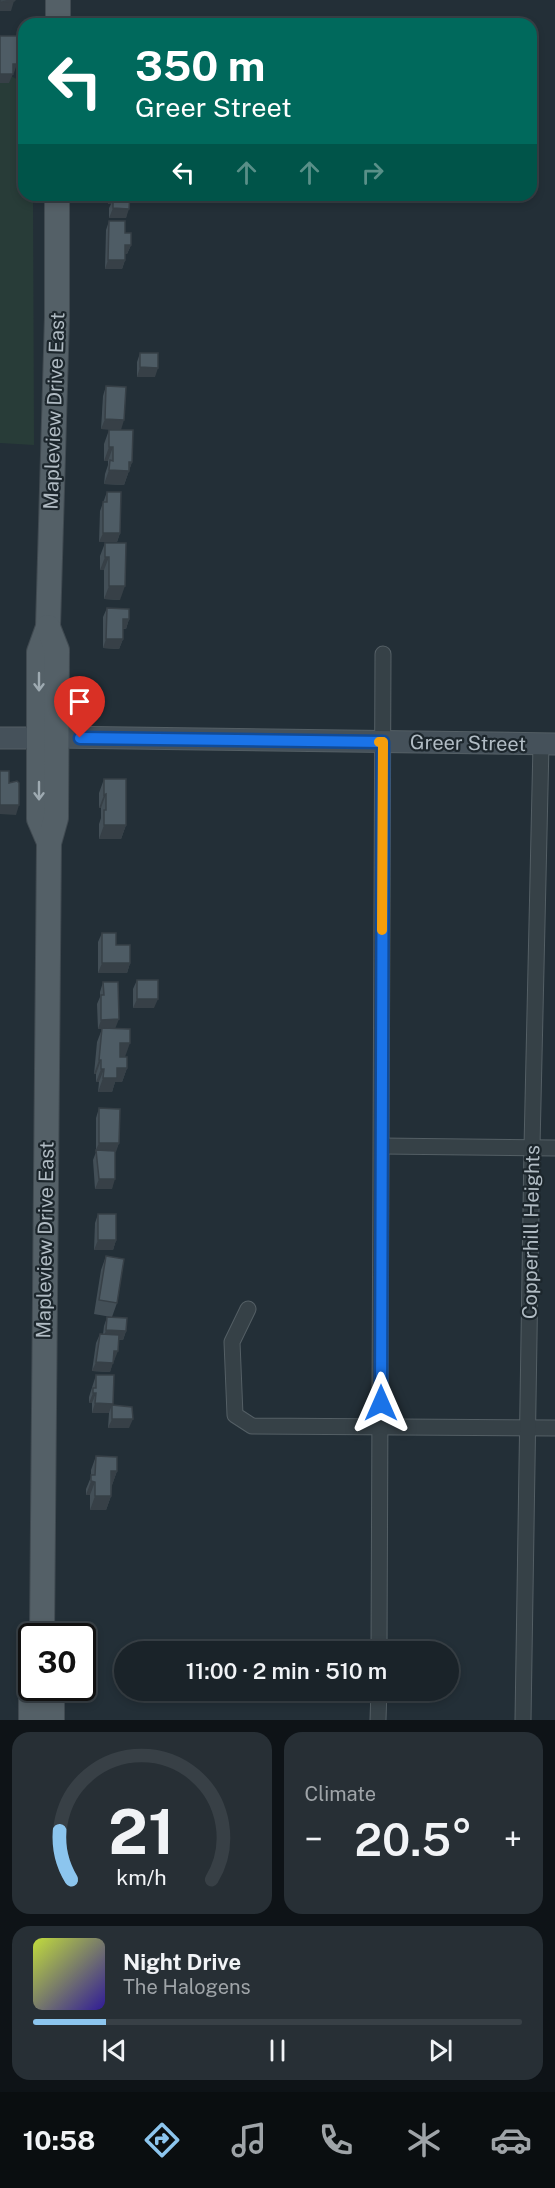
<!DOCTYPE html>
<meta charset="utf-8">
<style>
body{margin:0;font-family:"Public Sans",sans-serif;background:#272f35;color:#f1f3f6;height:100vh;display:flex;flex-direction:column;font-size:22px;white-space:nowrap}
*{box-sizing:border-box;margin:0}
p{font-size:20px;color:#9fa4a8}
.icon{flex:none;width:33px;height:33px;fill:none;stroke:currentColor;stroke-width:2;stroke-linecap:round;stroke-linejoin:round}
.map{position:relative;height:1720px;overflow:hidden}
.details{display:flex;flex-direction:column;gap:12px;padding:12px;background:#0e1317;flex:1}
.details>*{flex:none}
.hud{position:absolute;left:18px;top:18px;width:519px;height:183px;border-radius:18px;box-shadow:0 3px 9px #0003,0 0 0 2px #384046;background:#00695c;color:#fff;overflow:hidden}
.speed{position:absolute;left:18px;top:1623px;display:flex;gap:12px;font-size:30px;font-weight:700;text-align:center}
.speed>*{display:grid;place-content:center;width:78px;height:78px;border-radius:50%;background:#1a2329;box-shadow:0 3px 9px #0003,0 0 0 2px #384046;line-height:1}
.speed .limit{border:3px solid #111;border-radius:9px;background:#fff;color:#111}
.pin{position:absolute;display:grid;place-items:center;width:51px;height:51px;color:#fff;margin:-62px -26px;border-radius:50% 50% 50% 0;rotate:-45deg;box-shadow:0 0 6px #0007}
.pin .icon{rotate:45deg}
.me{position:absolute;width:66px;margin:-33px;rotate:0deg;stroke-linejoin:round;filter:drop-shadow(0 0 4px #0008)}
.turn{display:flex;align-items:center;gap:21px;height:126px;padding:0 18px;font-size:27px}
.turn .icon{width:78px;height:78px;stroke-width:2.5}
.turn b{display:block;font-size:42px;line-height:51px}
.lanes{display:flex;align-items:center;height:57px;padding:0 18px;background:#0003;justify-content:center;gap:30px;direction:ltr}
.lanes .off{opacity:.35}
.big{font-size:45px;font-weight:600;line-height:1.1}
.details .tile{flex:1;display:flex;flex-direction:column;justify-content:center;gap:9px;min-width:0;padding:0 21px;border-radius:18px;background:#272f35}
.details .dial{align-items:center;gap:0}
.dial svg{height:156px;overflow:visible;fill:none;stroke:#384046;stroke-width:7;stroke-linecap:round;text-anchor:middle}
.dial text{fill:#f1f3f6;stroke:none}
.song{display:flex;align-items:center;gap:18px}
.cover{width:72px;height:72px;border-radius:9px;background:linear-gradient(135deg,hsl(70 70% 55%),hsl(250 70% 35%))}
.played{height:6px;border-radius:3px;background:linear-gradient(90deg,#8cc5ee 15%,#384046 15%)}
.keys{display:flex;justify-content:space-around;direction:ltr}
.heat{display:flex;justify-content:space-between;align-items:center;font-size:33px;direction:ltr}
.details .tiles{flex:1;display:grid;gap:12px;grid-template-columns:1fr 1fr}
.tile:last-child{grid-column:span 2}
.trip{position:absolute;left:114px;top:1641px;width:345px;height:60px;border-radius:30px;background:#1a2329;box-shadow:0 3px 9px #0003,0 0 0 2px #384046;font-weight:600;line-height:60px;text-align:center}
.tab-bar{display:flex;height:96px;justify-content:space-around;align-items:center;background:#0a0e10;color:#9fa4a8}
.tab-bar .icon{width:42px;height:42px}
.tab-bar .current{color:#8cc5ee}
.tab-bar b{font-size:27px;color:#f1f3f6}
.map>svg:first-child{display:block}
.green{fill:#283c38}
.lines{fill:none;stroke-linecap:round;stroke-linejoin:round}
.street-casing{stroke:#545f65;stroke-width:17}
.secondary-casing{stroke:#545f65;stroke-width:23}
.primary-casing{stroke:#404a51;stroke-width:26}
.street{stroke:#364147;stroke-width:15}
.secondary{stroke:#45515a;stroke-width:21}
.primary{stroke:#546067;stroke-width:24}
.wall{fill:#434f57}
.shaded-wall{fill:#374047}
.building{fill:#4e5c65;stroke:#374047;stroke-width:1.5}
.oneway{stroke:#9eaab1}
.route-casing{stroke:#114b97;stroke-width:15}
.route{stroke:#1a73e8;stroke-width:10}
.slow{stroke:#f59e0b;stroke-width:10}
.labels{text-anchor:middle;dominant-baseline:central;stroke-width:4.5;stroke-linejoin:round;paint-order:stroke}
.street-label{font-size:20px;fill:#b1bcc4;stroke:#1c262c}
</style>
<div class="map">
<svg width="555" height="1720" viewBox="0 0 555 1720">
<rect width="100%" height="100%" fill="#232f37"/>
<path class="green" d="M0,70L24,83V195H33L34,445L0,443Z"/>
<g class="lines">
<g class="street-casing">
<g id="street">
<path d="M382,1146L555,1148"/>
<path d="M248,1309L232,1342L235,1415L252,1426L555,1428"/>
<path d="M379,1652L383,654"/>
<path d="M378,1720L379,1690"/>
<path d="M523,1720L532,1147L541,744"/>
</g>
</g>
<g class="secondary-casing">
<g id="secondary">
<path d="M56,737L555,744"/>
<path d="M0,738H39"/>
</g>
</g>
<g class="primary-casing">
<g id="primary">
<path d="M58,24V0"/>
<path d="M48,840L39,819V652L48,627L57,317V195"/>
<path d="M42,1636L49,843L56,818L57,650L48,627"/>
<path d="M46,1688L52,1701V1720"/>
<path d="M31,1720V1700L37,1688"/>
</g>
</g>
<use href="#street" class="street"/>
<use href="#secondary" class="secondary"/>
<use href="#primary" class="primary"/>
</g>
<g class="wall">
<path d="M107,195H133L131,201H129L126,218H109V208L111,204H108Z"/>
<path d="M109,221L125,233L131,245L127,254H125V260L122,269H105L106,230Z"/>
<path d="M140,353L155,377H137V362Z"/>
<path d="M106,386L121,430L101,429L103,396Z"/>
<path d="M109,430L132,462L124,485L104,484L105,474L108,465V461H104V444Z"/>
<path d="M107,492L120,533L117,542H99L100,511Z"/>
<path d="M105,543L120,600L104,599V570H100V556Z"/>
<path d="M107,608L129,619L126,629H123V639L119,649L103,648V617Z"/>
<path d="M104,779L126,825L121,839H99V824L101,818V808H99V793Z"/>
<path d="M102,933L116,945L130,963L127,973H98V942Z"/>
<path d="M137,980L154,1008H133V989Z"/>
<path d="M103,982L115,1029L125,1057L127,1068L122,1082H115L112,1092H98L99,1082H96V1074H94L97,1042L102,1029H98L97,1004L100,997V992Z"/>
<path d="M99,1108L119,1143L115,1152L112,1189H95L93,1160L96,1152V1118Z"/>
<path d="M98,1214L116,1240L113,1250H94L95,1223Z"/>
<path d="M106,1256L117,1303L112,1317L126,1331L123,1340H118L114,1361H113L110,1372L92,1371L96,1343L100,1334H103L104,1326L107,1317H111L94,1314L101,1270Z"/>
<path d="M96,1375L113,1404V1405L129,1428H108L109,1413H92V1403H89V1397Z"/>
<path d="M96,1456L117,1471L112,1485L111,1496L106,1510H90V1495H86V1489L91,1477V1470Z"/>
</g>
<g class="shaded-wall">
<path d="M14,1L11,11H0V2Z"/>
<path d="M13,64H17L14,73H9Z"/>
<path d="M0,74H13L9,83H0Z"/>
<path d="M111,195H118L115,204L113,199L111,204H108Z"/>
<path d="M128,195H133L131,201H126Z"/>
<path d="M113,208L129,209L126,218H109Z"/>
<path d="M125,245H131L127,254H122Z"/>
<path d="M108,260H125L122,269H105Z"/>
<path d="M140,367L158,368L155,377H137Z"/>
<path d="M105,419L124,420L121,430L101,429Z"/>
<path d="M109,447H113L108,461H104Z"/>
<path d="M129,462H132L124,485L104,484L109,470Z"/>
<path d="M103,533H120L117,542H99Z"/>
<path d="M105,557H109L104,570H100Z"/>
<path d="M109,586H125L120,600L104,599Z"/>
<path d="M123,619H129L126,629L120,628Z"/>
<path d="M106,639H123L119,649L103,648Z"/>
<path d="M106,794L101,808H99L104,795Z"/>
<path d="M0,805H19L16,815L0,814Z"/>
<path d="M104,825H126L121,839H99Z"/>
<path d="M102,963H130L127,973H98Z"/>
<path d="M137,999H158L154,1008H133Z"/>
<path d="M119,1019L115,1029H98L101,1020Z"/>
<path d="M120,1043H130L125,1057H115Z"/>
<path d="M99,1060H101L96,1074H94Z"/>
<path d="M117,1068H127L122,1082H115L112,1092H98L103,1078Z"/>
<path d="M101,1069H104L99,1082H96Z"/>
<path d="M99,1143H119L116,1152H95Z"/>
<path d="M99,1179H115L112,1189H95Z"/>
<path d="M98,1240H116L113,1250H94Z"/>
<path d="M106,1330L126,1331L123,1340L103,1339Z"/>
<path d="M114,1351H118L114,1361L110,1360Z"/>
<path d="M96,1362L113,1363L110,1372L92,1371Z"/>
<path d="M93,1393H96L92,1403H89Z"/>
<path d="M95,1403L113,1404L112,1409V1405L109,1413H92Z"/>
<path d="M112,1419H133L129,1428H108Z"/>
<path d="M111,1471H117L112,1485Z"/>
<path d="M91,1481L95,1482L90,1495H86Z"/>
<path d="M95,1496H111L106,1510H90Z"/>
</g>
<g class="building">
<path d="M0,0H15L14,1L0,2Z"/>
<path d="M0,36H17V64H13V74H0Z"/>
<path d="M118,195H130L129,209L113,208V199H118Z"/>
<path d="M109,221H125V233H131V245H125V260H108Z"/>
<path d="M140,353H158V368L140,367Z"/>
<path d="M106,386L126,387L124,420L105,419Z"/>
<path d="M109,430H133L132,462H129V471L109,470L110,460L113,461V447H109Z"/>
<path d="M107,492H121L120,533H103V502H107Z"/>
<path d="M105,543H126L125,586H109V557H105Z"/>
<path d="M107,608L129,609V619H123V639H106Z"/>
<path d="M0,771H9V783L17,781L19,783V805H0Z"/>
<path d="M104,779H126V825H104V810H106V794L104,795Z"/>
<path d="M102,933H116V945H130V963H102Z"/>
<rect x="137" y="980" width="21" height="19"/>
<path d="M103,982H118L119,1019L101,1020V995H104Z"/>
<path d="M102,1028L130,1029V1043H120V1057H127V1068H117V1078H103L104,1069H101V1060H99Z"/>
<path d="M99,1108L120,1109L119,1143H99Z"/>
<path d="M96,1150L115,1151V1179H99Z"/>
<rect x="98" y="1214" width="18" height="26"/>
<path d="M106,1256L124,1259L117,1303L99,1300Z"/>
<path d="M107,1317L127,1318L126,1331L106,1330Z"/>
<path d="M100,1334L119,1335L118,1351H114L113,1363L96,1362Z"/>
<path d="M96,1375H114L113,1404L95,1403L96,1393H93V1388H96Z"/>
<path d="M112,1405L132,1407L133,1419H112Z"/>
<path d="M96,1456L117,1457V1471H111V1496H95V1482L91,1481V1475H95Z"/>
</g>
<defs><path id="oneway-shaft" d="M-6 0H5M1.5-3L5.5 0L1.5 3" fill="none" stroke-width="1.6" stroke-linecap="round" stroke-linejoin="round" transform="scale(1.5)"/></defs>
<g class="oneway">
<use href="#oneway-shaft" transform="translate(39 682) rotate(90)"/>
<use href="#oneway-shaft" transform="translate(39 791) rotate(90)"/>
</g>
<g class="lines">
<g class="route-casing">
<path id="route" d="M80,738L383,742L381,1403"/>
</g>
<use href="#route" class="route"/>
<path class="slow" d="M379,742H383L382,930"/>
</g>
<g class="labels">
<g class="street-label">
<text transform="translate(54 411) rotate(-88)">Mapleview Drive East</text>
<text transform="translate(468 743) rotate(1)">Greer Street</text>
<text transform="translate(531 1232) rotate(-89)">Copperhill Heights</text>
<text transform="translate(45 1240) rotate(-89)">Mapleview Drive East</text>
</g>
</g>
</svg>
<div class="speed"><div class="limit">30</div></div>
<div class="pin" style="left:80px;top:738px;background:#d93025"><svg class="icon" aria-label="arrive" viewBox="0 0 24 24"><path d="M6 21V4h12l-3 4 3 4H6"/></svg></div>
<svg class="me" style="left:381px;top:1403px" viewBox="-20 -20 40 40"><path d="M0-17L14 15 0 8-14 15z" fill="#1a73e8" stroke="#fff" stroke-width="4"/></svg>
<div class="trip">11:00 · 2 min · 510 m</div>
<div class="hud">
<div class="turn"><svg class="icon" aria-label="left" viewBox="0 0 24 24"><path d="M17 20v-9H6M10 6l-5 5 5 5"/></svg><div><b>350 m</b>Greer Street</div></div>
<div class="lanes"><svg class="icon" aria-label="left" viewBox="0 0 24 24"><path d="M17 20v-9H6M10 6l-5 5 5 5"/></svg><svg class="icon off" aria-label="ahead" viewBox="0 0 24 24"><path d="M12 20V5M6 11l6-6 6 6"/></svg><svg class="icon off" aria-label="ahead" viewBox="0 0 24 24"><path d="M12 20V5M6 11l6-6 6 6"/></svg><svg class="icon off" aria-label="right" viewBox="0 0 24 24"><path d="M7 20v-9h11M14 6l5 5-5 5"/></svg></div>
</div>
</div>
<section class="details">
<div class="tiles">
<div class="tile dial"><svg viewBox="0 0 100 80">
<path d="M14 69A42 42 0 1 1 86 69"/>
<path d="M14 69A42 42 0 0 1 8 44" stroke="#8cc5ee"/>
<text x="50" y="56" font-size="32" font-weight="700">21</text>
<text x="50" y="72" font-size="11">km/h</text>
</svg></div>
<div class="tile"><p>Climate</p>
<div class="heat"><a>−</a><b class="big">20.5°</b><a>+</a></div>
</div>
<div class="tile">
<div class="song"><i class="cover"></i><div><b>Night Drive</b><p>The Halogens</p></div></div>
<div class="played"></div>
<div class="keys"><svg class="icon" aria-label="previous" viewBox="0 0 24 24"><path d="M18 5L8 12l10 7zM5 5v14"/></svg><svg class="icon" aria-label="pause" viewBox="0 0 24 24"><path d="M8 5v14M16 5v14"/></svg><svg class="icon" aria-label="next" viewBox="0 0 24 24"><path d="M6 5l10 7-10 7zM19 5v14"/></svg></div>
</div>
</div>
</section>
<nav class="tab-bar">
<b>10:58</b>
<svg class="icon current" aria-label="directions" viewBox="0 0 24 24"><path d="M12 3l9 9-9 9-9-9zM9 14v-3h6M13 9l2 2-2 2"/></svg>
<svg class="icon" aria-label="music" viewBox="0 0 24 24"><path d="M9 18V5l10-2v13"/><circle cx="6" cy="18" r="3"/><circle cx="16" cy="16" r="3"/></svg>
<svg class="icon" aria-label="phone" viewBox="0 0 24 24"><path d="M5 4h4l2 5-3 2q2 4 5 5l2-3 5 2v4C11 20 4 13 5 4z"/></svg>
<svg class="icon" aria-label="climate" viewBox="0 0 24 24"><path d="M12 3v18M4 7l16 10M4 17L20 7"/></svg>
<svg class="icon" aria-label="car" viewBox="0 0 24 24"><path d="M5 17H2v-5l4-1 3-4h7l3 4 3 1v5h-3M9 17h6M6 11h13"/><circle cx="7" cy="17" r="2"/><circle cx="17" cy="17" r="2"/></svg>
</nav>
